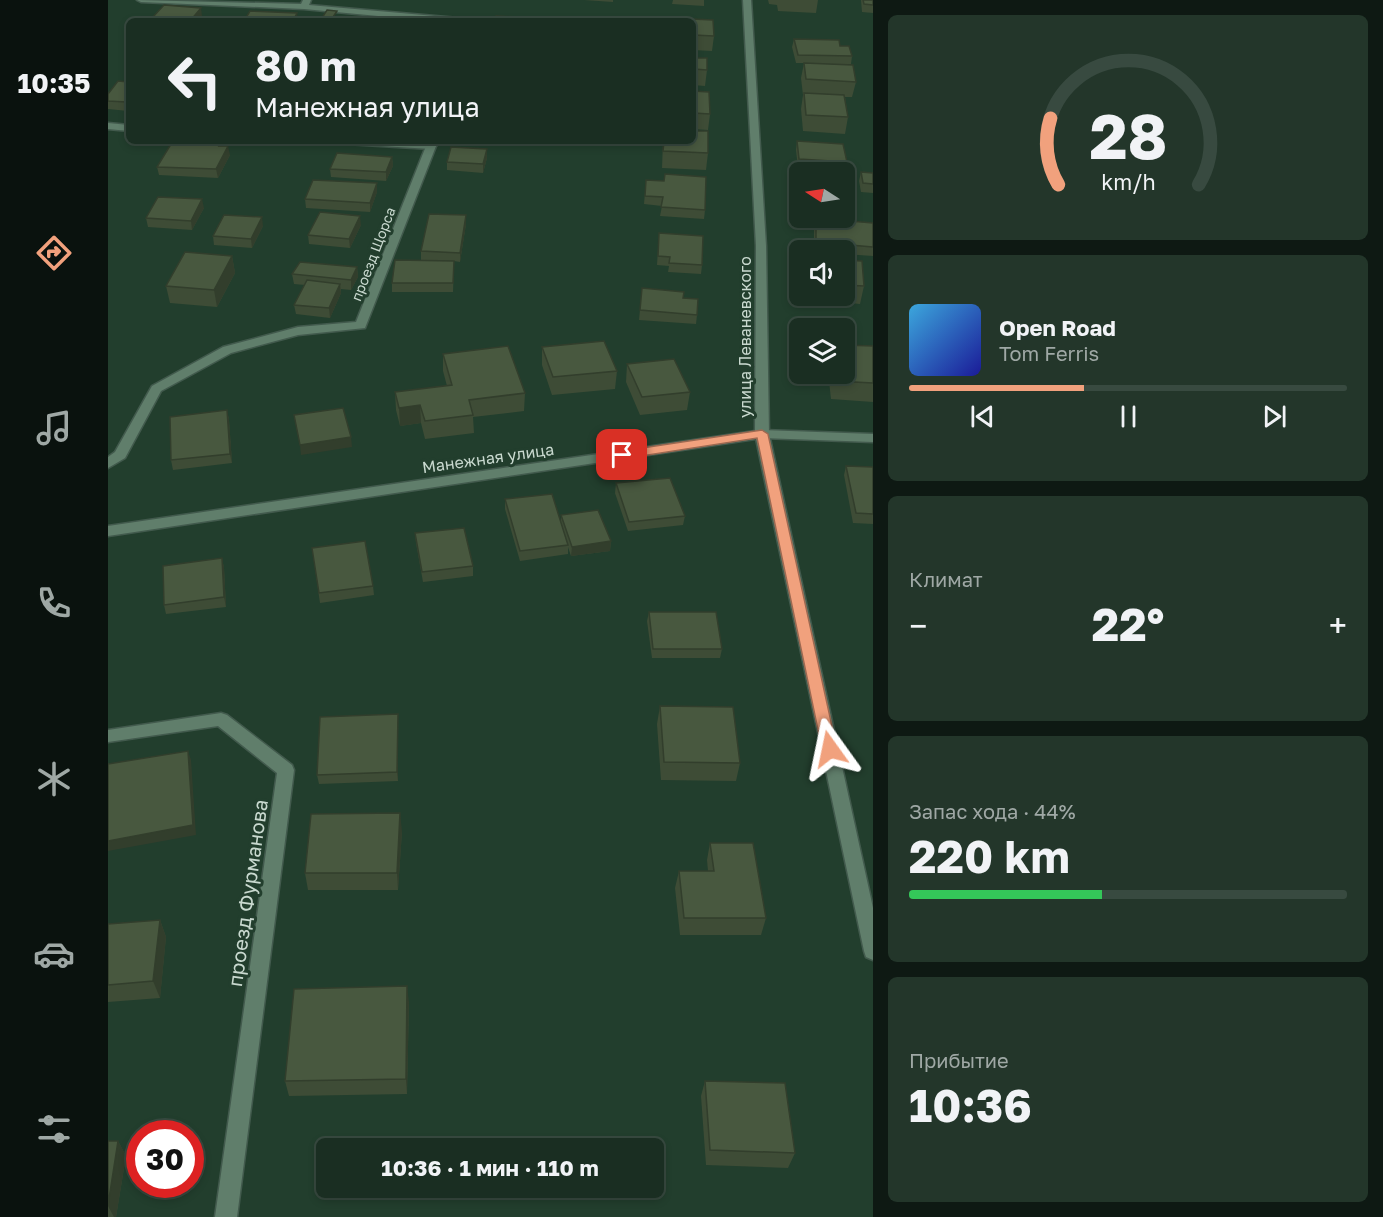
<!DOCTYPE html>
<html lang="ru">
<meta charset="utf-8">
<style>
body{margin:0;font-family:"Golos Text",sans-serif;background:#23362a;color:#f1f3f6;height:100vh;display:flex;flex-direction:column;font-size:22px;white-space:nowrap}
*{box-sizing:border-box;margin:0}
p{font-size:20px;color:#9fa8a5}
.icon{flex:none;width:33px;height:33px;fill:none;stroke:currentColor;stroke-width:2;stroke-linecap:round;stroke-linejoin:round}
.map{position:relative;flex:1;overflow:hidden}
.details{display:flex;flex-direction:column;gap:15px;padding:15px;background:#0e1913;width:510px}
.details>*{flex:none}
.guide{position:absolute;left:18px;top:18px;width:570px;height:126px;border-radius:9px;box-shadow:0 3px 9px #0003,0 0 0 2px #384a40;background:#1a2e22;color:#f1f3f6;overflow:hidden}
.needle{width:39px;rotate:282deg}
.fabs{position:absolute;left:681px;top:162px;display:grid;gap:12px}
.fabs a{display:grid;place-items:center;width:66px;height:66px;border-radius:9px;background:#1a2e22;box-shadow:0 3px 9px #0003,0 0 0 2px #384a40;font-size:30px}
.speed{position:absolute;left:18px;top:1120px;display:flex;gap:12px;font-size:30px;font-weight:700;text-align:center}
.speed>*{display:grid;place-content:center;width:78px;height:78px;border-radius:50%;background:#1a2e22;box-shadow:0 3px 9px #0003,0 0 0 2px #384a40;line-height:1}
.speed .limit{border:9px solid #d22;background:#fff;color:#111}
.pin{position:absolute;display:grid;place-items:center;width:51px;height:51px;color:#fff;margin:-26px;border-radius:12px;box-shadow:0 3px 9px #0006}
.me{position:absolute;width:66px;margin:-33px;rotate:348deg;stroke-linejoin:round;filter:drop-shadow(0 0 4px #0008)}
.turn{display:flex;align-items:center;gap:21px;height:126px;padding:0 30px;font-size:27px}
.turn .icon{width:78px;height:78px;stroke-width:2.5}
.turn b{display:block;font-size:42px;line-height:51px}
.big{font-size:45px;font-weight:700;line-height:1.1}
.details .widget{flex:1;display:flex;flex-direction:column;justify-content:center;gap:9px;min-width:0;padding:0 21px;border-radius:9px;background:#23362a}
.details .dial{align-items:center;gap:0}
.dial svg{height:156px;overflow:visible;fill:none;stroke:#384a40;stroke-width:7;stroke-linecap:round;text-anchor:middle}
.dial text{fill:#f1f3f6;stroke:none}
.song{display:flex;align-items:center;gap:18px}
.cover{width:72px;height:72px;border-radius:9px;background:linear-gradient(135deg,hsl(200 70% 55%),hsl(240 70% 35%))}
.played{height:6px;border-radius:3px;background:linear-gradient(90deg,#f1a17d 40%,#384a40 40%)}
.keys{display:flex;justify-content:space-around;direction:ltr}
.heat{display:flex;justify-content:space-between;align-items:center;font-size:33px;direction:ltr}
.charge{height:9px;border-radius:4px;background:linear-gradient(90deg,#34c759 44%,#384a40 0)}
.trip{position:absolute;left:208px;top:1138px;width:348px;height:60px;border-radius:9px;background:#1a2e22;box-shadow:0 3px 9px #0003,0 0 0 2px #384a40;font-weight:700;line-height:60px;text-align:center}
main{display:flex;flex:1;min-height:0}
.dock{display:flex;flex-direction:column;width:108px;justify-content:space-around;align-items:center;background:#0a120e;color:#9fa8a5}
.dock .icon{width:42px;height:42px}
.dock .current{color:#f1a17d}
.dock b{font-size:27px;color:#f1f3f6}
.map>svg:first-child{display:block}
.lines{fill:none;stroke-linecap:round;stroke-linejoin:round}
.lane-casing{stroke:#425a4d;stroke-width:3}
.street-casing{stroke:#425a4d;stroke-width:3}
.lane{fill:#607e6b;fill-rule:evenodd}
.street{fill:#607e6b;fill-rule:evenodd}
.wall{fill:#3e4c36}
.shaded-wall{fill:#323e2c}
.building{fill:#48583f;stroke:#323e2c;stroke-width:1.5}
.route{fill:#f1a17d;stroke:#9d6951;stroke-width:1.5}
.labels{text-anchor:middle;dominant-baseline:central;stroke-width:6;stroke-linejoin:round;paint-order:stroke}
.far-street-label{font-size:14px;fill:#c9d9cf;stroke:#223e2d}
.street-label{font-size:16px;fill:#c9d9cf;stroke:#223e2d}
.near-street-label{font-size:20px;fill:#c9d9cf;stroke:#223e2d}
</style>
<main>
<nav class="dock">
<b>10:35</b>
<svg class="icon current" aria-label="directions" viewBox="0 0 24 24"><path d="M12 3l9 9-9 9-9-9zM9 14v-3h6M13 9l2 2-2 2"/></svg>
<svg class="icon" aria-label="music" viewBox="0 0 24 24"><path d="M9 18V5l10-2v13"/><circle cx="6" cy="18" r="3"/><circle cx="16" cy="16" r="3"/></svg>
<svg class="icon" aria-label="phone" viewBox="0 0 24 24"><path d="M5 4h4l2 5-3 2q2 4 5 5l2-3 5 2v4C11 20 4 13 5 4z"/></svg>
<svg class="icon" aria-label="climate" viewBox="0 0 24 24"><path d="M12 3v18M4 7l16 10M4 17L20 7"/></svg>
<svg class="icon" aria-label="car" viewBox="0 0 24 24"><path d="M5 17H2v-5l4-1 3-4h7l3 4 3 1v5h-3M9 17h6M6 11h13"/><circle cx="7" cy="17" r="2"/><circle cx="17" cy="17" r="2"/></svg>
<svg class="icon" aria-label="filters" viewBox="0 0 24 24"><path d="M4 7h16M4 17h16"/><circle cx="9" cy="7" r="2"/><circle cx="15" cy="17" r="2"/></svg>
</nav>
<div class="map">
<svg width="765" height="1217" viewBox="0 0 765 1217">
<rect width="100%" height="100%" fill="#223e2d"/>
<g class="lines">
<g class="lane-casing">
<g id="lane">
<path d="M0,123L21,125V131L0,129Z"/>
<path d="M234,141L323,143L328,146L323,149L239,144Z"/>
<path d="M654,430L765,434V442L654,438L0,536V526Z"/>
</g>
</g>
<g class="street-casing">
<g id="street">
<path d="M29,0L193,4L195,0H203L201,5L350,18L354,21H323L196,9L33,2Z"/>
<path d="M635,0H643L658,246L661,434L765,908V960L758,957L756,951L647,434L648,246Z"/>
<path d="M320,141H330L257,328L190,335L123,353L53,391L17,458L0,468V457L7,452L44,386L115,347L190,327L248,322Z"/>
<path d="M113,713L119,715L184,765L186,770L129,1217H107L169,773L110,726L0,742V730Z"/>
</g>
</g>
<use href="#lane" class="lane"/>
<use href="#street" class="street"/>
</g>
<g class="wall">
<path d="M476,0H505V2Z"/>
<path d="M565,0H596V6L564,4Z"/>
<path d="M660,0H710L708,13L670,11L669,5L661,4Z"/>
<path d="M753,0H765V13L754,12Z"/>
<path d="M94,16L90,21H44V18Z"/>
<path d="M585,21L606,36L604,51L585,50Z"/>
<path d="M686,39L732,46L744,56L743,64H714L748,82L744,97H737L740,117L737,134L695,131L693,109L695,95L693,78L696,63H688L684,47Z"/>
<path d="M585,58L599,70L597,86L585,85Z"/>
<path d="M21,82L20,111L0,109V94Z"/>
<path d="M585,91L602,114L600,130L585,129Z"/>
<path d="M115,141V146L122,155L110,178L51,175L49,167L83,145Z"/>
<path d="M555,141H585L600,153L598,170L554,168Z"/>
<path d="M689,141L739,162L737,170L690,168L688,150Z"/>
<path d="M379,149V158L375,173L339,170V162Z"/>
<path d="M284,157L285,166L278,181L223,177L222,169Z"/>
<path d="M753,172L765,173V193L753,192L751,181Z"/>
<path d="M538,180L597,210L596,219L552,216L554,206L536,204Z"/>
<path d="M269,192L262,212L198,208L197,199Z"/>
<path d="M96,208L84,230L40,227L38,218Z"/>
<path d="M358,215V224L352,262L346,261L345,292H284V283L313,260V251Z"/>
<path d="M708,218L765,223V256L736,254V250H706V227Z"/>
<path d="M253,225L242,248L201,244L200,235Z"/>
<path d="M155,226L144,248L106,245L105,236Z"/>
<path d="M551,233L594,265L593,274L560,272L561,266L549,265Z"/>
<path d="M124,256L127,273L109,307L62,303L58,286Z"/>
<path d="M736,260L756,286L752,304L711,300V296H736Z"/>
<path d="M249,267L250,277L243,290L233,289V293L222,318L188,314L186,305L197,285L186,284L184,274Z"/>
<path d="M534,288L575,298L589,315L588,324L531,320Z"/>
<path d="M736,345L765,346V402L723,399L721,381L723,374H736Z"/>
<path d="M434,347L509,371L507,389L444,395L434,365Z"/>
<path d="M335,354L417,393L416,411L365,417L366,433L317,439L313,423L292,426L288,410L287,392L339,386L335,371Z"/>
<path d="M519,364L582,392L579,410L532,415L518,382Z"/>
<path d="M119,410L121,420L124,463L65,470L63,460Z"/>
<path d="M738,466L765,467V524L745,523L736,475Z"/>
<path d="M508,483L577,516L575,525L520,531L507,493Z"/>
<path d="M397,499L453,521V515L503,541L502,551L463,556L460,547V554L412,561L397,509Z"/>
<path d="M307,533L365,566V576L315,582L308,543Z"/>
<path d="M204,548L265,586L266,595L212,603Z"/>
<path d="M114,558L116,568L118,607L58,614L56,605Z"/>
<path d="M541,612L614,649L612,658H544L539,621Z"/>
<path d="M552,706L632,763L628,781L553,780L549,724Z"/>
<path d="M290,724V781L211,784L209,775Z"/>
<path d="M294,831L290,890H200L197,873Z"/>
<path d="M602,843L658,918L653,935H572L567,888L571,871H600L599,860Z"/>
<path d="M52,920L58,937L52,998L0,1002V924Z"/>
<path d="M301,1002L299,1094L181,1096L177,1081Z"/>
<path d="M597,1081L687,1153L680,1168L598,1165L593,1096Z"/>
<path d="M0,1141H10L18,1156L8,1217H0Z"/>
</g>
<g class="shaded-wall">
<path d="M93,8L94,16L90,21H82Z"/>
<path d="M189,13L190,21H185Z"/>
<path d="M21,99V110L20,111L18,102Z"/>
<path d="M120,146L122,155L110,178L108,169Z"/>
<path d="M379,149V158L375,173V164Z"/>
<path d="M284,157L285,166L278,181V172Z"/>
<path d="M269,183V192L262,212V203Z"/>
<path d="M94,199L96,208L84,230L83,221Z"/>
<path d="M358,215V224L352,262V253Z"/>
<path d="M252,216L253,225L242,248L241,239Z"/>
<path d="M154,217L155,226L144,248L143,239Z"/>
<path d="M124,256L127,273L109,307L106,290Z"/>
<path d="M249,267L250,277L243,290V280Z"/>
<path d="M232,284L233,293L222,318L221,308Z"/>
<path d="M312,405L313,423L292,426L291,408Z"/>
<path d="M119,410L121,420L124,463L122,454Z"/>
<path d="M243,437L244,447L193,455L192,445Z"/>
<path d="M503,541L502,551L463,556L464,547Z"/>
<path d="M114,558L116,568L118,607L116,597Z"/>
<path d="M290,714V781L289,772Z"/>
<path d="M80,751L83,760L88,835L0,851V841Z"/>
<path d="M292,813L294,831L290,890L289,873Z"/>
<path d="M52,920L58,937L52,998L45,981Z"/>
<path d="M299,986L301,1002L299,1094L298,1079Z"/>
<path d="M10,1141L18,1156L8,1217H6L0,1206Z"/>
</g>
<g class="building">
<path d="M755,0H765V5L756,4Z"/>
<path d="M56,5L93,8L82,21L44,18Z"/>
<path d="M219,10L229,11L225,17L249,18L248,21H212Z"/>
<path d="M142,11L189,13L185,21H136Z"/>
<path d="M388,16L429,18L428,21H386Z"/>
<path d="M281,17L318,20V21H279Z"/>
<path d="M562,18L605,20L606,36L585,35V21H562Z"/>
<path d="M686,39L731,40L732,46H741L744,56L690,55Z"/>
<path d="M585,58H599V70L585,69Z"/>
<path d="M696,63L745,65L748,82L698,79Z"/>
<path d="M10,81L21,82V99L18,102L0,101V94Z"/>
<path d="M585,91L601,92L602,114L585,113Z"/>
<path d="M696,93L736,95L740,117L698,115Z"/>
<path d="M585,131H600V153L555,151L556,141H585Z"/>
<path d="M86,141H114L111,146H120L108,169L49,167L63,144L83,145Z"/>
<path d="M689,141L735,144L739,162L691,159Z"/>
<path d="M343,147L379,149L375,164L339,162Z"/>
<path d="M229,153L284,157L278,172L222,169Z"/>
<path d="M753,172L765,173V184L755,183Z"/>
<path d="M557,174L598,177L597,210L553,207L555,197L537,196L538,180L556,181Z"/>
<path d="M205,180L269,183L262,203L197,199Z"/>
<path d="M50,197L94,199L83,221L38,218Z"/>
<path d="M212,212L252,216L241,239L200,235Z"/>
<path d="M321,214L358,215L352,253L313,251Z"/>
<path d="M116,215L154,217L143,239L105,236Z"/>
<path d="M708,218L765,223V247L708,242Z"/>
<path d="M551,233L595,236L594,265L561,263L562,257L550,256Z"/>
<path d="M77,252L124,256L106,290L58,286Z"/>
<path d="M287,260L346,261L345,283H284Z"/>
<path d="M736,260L754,261L756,286L736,285Z"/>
<path d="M192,262L249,267L243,280L184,274Z"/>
<path d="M199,280L232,284L221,308L186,305Z"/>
<path d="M534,288L576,292L575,298L590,299L589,315L532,310Z"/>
<path d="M496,341L509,371L445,377L434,347Z"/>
<path d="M736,345L765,346V383L727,381L726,374H736Z"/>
<path d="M400,346L417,393L361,400L365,415L317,421L312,405L291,408L287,392L344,385L335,354Z"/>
<path d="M566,359L582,392L534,397L519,364Z"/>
<path d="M235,408L243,437L192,445L186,415Z"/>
<path d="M119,410L122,454L63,460L62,417Z"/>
<path d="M738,466L765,467V514L748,513Z"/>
<path d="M562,478L577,516L521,522L508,483Z"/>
<path d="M444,494L460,545L412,551L397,499Z"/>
<path d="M490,510L503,541L464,547L453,515Z"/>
<path d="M356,528L365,566L314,572L307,533Z"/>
<path d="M257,541L265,586L211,593L204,548Z"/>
<path d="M114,558L116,597L56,605L55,566Z"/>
<path d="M541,612H608L614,649H545Z"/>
<path d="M552,706L625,707L632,763L556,762Z"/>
<path d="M290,714L289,772L209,775L212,717Z"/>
<path d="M80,751L85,825L0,841V764Z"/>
<path d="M292,813L289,873H197L203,814Z"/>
<path d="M602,843H645L658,918H576L571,871H606Z"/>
<path d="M52,920L45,981L0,985V924Z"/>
<path d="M299,986L298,1079L177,1081L186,989Z"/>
<path d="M597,1081L677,1083L687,1153L602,1150Z"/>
<path d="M0,1141H10L0,1205Z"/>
</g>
<path class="route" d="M654,430L660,434L729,749L727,753H716L714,749L649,438L514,459L508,455L514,451Z"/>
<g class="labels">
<g class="far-street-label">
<text transform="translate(265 254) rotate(-69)">проезд Щорса</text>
</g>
<g class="street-label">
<text transform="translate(637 337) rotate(-90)">улица Леваневского</text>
<text transform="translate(380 458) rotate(-8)">Манежная улица</text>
</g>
<g class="near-street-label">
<text transform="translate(139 893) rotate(-82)">проезд Фурманова</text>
</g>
</g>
</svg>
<div class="fabs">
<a><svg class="needle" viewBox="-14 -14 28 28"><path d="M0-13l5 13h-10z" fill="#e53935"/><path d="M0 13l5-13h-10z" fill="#9fa8a5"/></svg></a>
<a><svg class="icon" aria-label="sound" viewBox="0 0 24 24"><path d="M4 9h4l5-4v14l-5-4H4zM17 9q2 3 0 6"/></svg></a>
<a><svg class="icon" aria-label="layers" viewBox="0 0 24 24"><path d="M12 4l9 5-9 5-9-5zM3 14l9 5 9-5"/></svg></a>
</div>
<div class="speed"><div class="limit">30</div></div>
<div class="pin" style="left:514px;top:455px;background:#d93025"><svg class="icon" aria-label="arrive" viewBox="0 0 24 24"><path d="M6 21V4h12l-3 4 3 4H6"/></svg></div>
<svg class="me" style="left:722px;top:749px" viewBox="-20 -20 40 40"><path d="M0-17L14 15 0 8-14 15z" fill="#f1a17d" stroke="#fff" stroke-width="4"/></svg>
<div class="trip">10:36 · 1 мин · 110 m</div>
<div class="guide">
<div class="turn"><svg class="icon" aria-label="left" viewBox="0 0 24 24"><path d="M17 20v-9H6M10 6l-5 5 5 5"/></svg><div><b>80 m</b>Манежная улица</div></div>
</div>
</div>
<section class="details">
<div class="widget dial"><svg viewBox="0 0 100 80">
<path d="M14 69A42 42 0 1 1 86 69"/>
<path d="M14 69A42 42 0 0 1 10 35" stroke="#f1a17d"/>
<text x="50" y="56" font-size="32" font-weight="700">28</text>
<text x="50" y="72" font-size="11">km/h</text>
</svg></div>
<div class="widget">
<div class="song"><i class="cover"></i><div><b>Open Road</b><p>Tom Ferris</p></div></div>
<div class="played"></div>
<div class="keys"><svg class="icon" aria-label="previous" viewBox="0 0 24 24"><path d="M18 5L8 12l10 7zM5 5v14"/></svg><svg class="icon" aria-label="pause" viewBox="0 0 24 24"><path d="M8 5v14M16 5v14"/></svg><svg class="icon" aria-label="next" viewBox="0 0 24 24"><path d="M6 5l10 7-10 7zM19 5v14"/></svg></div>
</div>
<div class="widget"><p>Климат</p>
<div class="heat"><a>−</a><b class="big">22°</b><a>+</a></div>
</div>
<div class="widget"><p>Запас хода · 44%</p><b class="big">220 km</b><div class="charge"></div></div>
<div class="widget"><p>Прибытие</p><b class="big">10:36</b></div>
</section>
</main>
